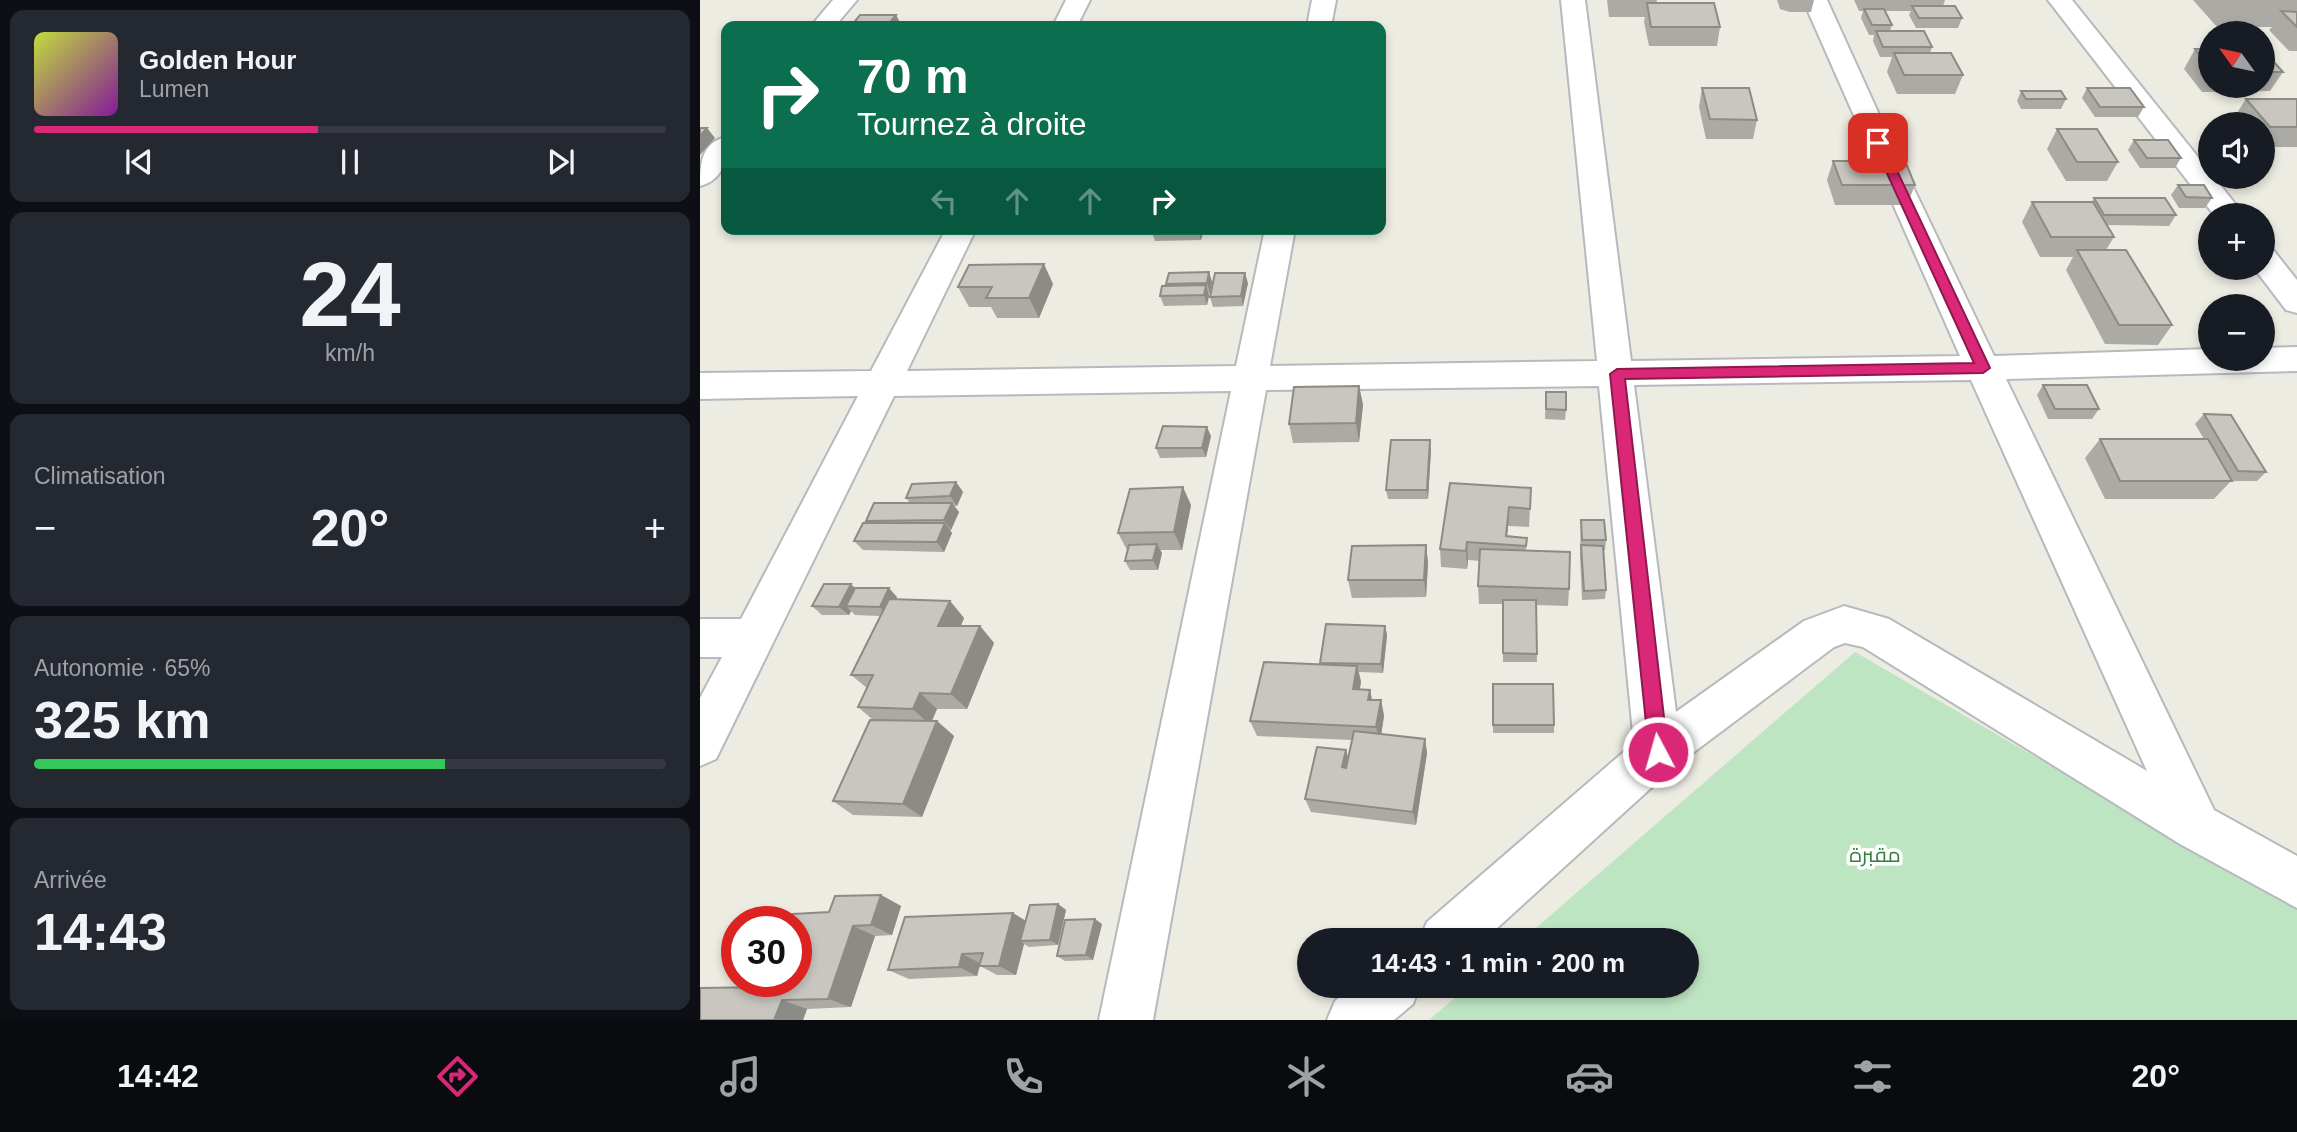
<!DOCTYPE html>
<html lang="fr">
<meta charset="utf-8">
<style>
body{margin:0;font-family:Arial,Cairo,sans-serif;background:#242831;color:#f1f3f6;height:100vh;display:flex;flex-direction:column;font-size:26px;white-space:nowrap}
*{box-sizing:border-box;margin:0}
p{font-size:23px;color:#9ea1a6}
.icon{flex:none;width:38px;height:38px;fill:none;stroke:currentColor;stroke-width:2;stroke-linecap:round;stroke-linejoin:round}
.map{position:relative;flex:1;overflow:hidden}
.panel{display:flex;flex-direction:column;gap:10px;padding:10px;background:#0d0f14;width:700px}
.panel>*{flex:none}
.hud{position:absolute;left:21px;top:21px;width:665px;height:214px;border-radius:14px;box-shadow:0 4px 10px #0003;background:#0b6e4f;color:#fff;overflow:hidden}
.needle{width:46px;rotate:303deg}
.controls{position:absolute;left:1498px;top:21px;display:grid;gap:14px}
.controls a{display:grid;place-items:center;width:77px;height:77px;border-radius:50%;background:#171b24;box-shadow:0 4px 10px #0003;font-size:35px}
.speed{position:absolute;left:21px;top:906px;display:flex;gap:14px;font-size:35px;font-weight:700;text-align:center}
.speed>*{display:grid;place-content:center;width:91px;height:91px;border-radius:50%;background:#171b24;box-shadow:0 4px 10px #0003;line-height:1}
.speed .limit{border:10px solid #d22;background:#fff;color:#111}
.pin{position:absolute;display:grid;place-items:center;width:60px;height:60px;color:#fff;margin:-30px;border-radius:14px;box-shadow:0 4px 10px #0006}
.me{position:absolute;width:77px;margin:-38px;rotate:354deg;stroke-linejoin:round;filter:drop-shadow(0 0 5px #0008)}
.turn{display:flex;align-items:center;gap:24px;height:147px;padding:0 21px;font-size:32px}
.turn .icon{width:91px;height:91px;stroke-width:2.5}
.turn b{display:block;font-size:49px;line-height:60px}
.lanes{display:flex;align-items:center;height:66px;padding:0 21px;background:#0003;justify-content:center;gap:35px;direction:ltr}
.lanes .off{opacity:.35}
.big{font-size:52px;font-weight:700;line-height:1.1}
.panel .card{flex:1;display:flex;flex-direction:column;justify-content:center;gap:10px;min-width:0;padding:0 24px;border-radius:14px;background:#242831}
.panel .dial{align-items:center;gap:0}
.dial b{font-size:91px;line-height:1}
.song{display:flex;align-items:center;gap:21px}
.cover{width:84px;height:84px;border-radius:10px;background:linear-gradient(135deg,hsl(70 70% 55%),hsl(290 70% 35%))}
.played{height:7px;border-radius:4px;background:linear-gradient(90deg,#db2777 45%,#363941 45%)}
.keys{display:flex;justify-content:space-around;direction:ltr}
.heat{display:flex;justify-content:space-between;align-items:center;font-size:38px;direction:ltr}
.charge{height:10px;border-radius:5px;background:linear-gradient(90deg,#34c759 65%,#363941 0)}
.trip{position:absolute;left:597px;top:928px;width:402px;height:70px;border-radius:35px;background:#171b24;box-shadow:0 4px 10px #0003;font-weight:700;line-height:70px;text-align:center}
.tab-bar{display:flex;height:112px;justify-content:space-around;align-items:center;background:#090b0e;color:#9ea1a6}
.tab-bar .icon{width:49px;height:49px}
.tab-bar .current{color:#db2777}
.tab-bar b{font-size:32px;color:#f1f3f6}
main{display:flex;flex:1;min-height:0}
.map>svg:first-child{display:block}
.green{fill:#bee5c2}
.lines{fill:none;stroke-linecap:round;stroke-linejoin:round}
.minor-casing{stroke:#b7b9be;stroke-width:4}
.minor{fill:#fff;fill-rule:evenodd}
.wall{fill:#acaaa4}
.shaded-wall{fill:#8c8b86}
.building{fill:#c8c6bf;stroke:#8c8b86;stroke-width:2}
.route{fill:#db2777;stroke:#8e194d;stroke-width:2}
.labels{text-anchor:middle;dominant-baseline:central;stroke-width:7;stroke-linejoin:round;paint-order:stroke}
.near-park-label{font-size:21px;fill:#338140;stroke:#fff}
</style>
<main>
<section class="panel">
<div class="card">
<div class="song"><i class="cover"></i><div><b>Golden Hour</b><p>Lumen</p></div></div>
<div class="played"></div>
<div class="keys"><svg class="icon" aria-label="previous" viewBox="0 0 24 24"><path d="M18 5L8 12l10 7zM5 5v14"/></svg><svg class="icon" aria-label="pause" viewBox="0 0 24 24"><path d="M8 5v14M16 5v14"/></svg><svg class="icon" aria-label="next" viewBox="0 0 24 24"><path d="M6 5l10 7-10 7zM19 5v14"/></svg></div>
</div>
<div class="card dial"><b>24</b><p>km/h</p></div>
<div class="card"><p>Climatisation</p>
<div class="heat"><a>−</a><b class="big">20°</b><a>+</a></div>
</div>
<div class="card"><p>Autonomie · 65%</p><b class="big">325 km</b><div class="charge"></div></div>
<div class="card"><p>Arrivée</p><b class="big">14:43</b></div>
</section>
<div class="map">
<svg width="1597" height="1020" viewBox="0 0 1597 1020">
<rect width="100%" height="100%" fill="#edece2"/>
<path class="green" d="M1155,652L1597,909V1020H729L770,985H987V940H822Z"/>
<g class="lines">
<g class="minor-casing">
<g id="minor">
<path d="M133,0H157L135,26H111Z"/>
<path d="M366,0H390L377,26H353Z"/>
<path d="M612,0H636L631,26H607Z"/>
<path d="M861,0H885L931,361L1260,356L1103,0H1127L1192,143L1294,356L1510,349V359H1563V348L1597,347V371L1306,379L1514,810L1597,856V908L1480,844L1163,647L1145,643L1134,647L974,767L784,940H719L727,922L934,743L899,386L566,390L453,1020H399L531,391L194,396L16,759L0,766V698L22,657H0V619H41L158,396L0,399V373L171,371L246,229H276L207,371L536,366L565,229H595L570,366L897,361ZM1271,380L1447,771L1189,619L1144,606L1104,621L976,712L934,385Z"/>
<path d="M1348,0H1372L1510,172V177H1514L1544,215H1514Z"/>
<path d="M26,137C27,158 25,179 0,186C0,164 1,143 26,137Z"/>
<path d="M1563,248L1574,251L1597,280V313L1586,310L1554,268H1563Z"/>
<path d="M653,985H720L713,1004L694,1020H627L635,1001Z"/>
</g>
</g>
<use href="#minor" class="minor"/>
</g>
<g class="wall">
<path d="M907,0H957L956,3L1020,27L1017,46H949L944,22L945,17H909Z"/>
<path d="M1077,0H1114L1111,12H1090L1080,9Z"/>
<path d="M1154,0H1245L1243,6L1262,18L1258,28H1216L1209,15L1211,11H1185L1192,25L1190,31L1232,47L1230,53L1263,75L1255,94H1197L1187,72L1192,57H1180L1173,41L1174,35H1169L1161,18L1163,11H1159Z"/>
<path d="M1493,0H1597V51H1589L1569,30L1572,27H1517Z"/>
<path d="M1495,49H1510V86H1563V50L1583,72L1570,91L1502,92L1484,69Z"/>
<path d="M1002,88L1057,120L1053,139H1006L999,107Z"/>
<path d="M1387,88L1444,107L1438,117H1395L1382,98Z"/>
<path d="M1321,91L1366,99L1361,109H1321L1317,101Z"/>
<path d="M1546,99H1597V147H1563V124H1538L1533,119Z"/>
<path d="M1357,129L1418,162L1407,181H1366L1347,149Z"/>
<path d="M1434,140L1481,158L1475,168H1440L1428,150Z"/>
<path d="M1133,161L1215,185L1207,205H1135L1127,180Z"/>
<path d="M1478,185L1512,198L1505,208H1479L1471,195Z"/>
<path d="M1394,198L1476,215L1469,226L1407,225L1414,237L1406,250L1472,325L1458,345L1405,344L1366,270L1373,257H1340L1322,222L1332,202H1392Z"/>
<path d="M504,229L501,240L455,241L451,230Z"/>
<path d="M509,272L512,282L510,293H509V296L507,305L464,306L460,296L467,286L466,284Z"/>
<path d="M548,283L543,306L513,307L510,297Z"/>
<path d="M353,284L339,318H297L291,307H269L258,287Z"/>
<path d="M1343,385L1399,409L1392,419H1348L1337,395Z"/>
<path d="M659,386L663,405L659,442L593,443L589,424Z"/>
<path d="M846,392L866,410L865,420L845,419Z"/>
<path d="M1504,414L1566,472L1557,481H1531L1514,499H1405L1385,458L1400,439H1504L1495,424Z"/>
<path d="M511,436L506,457L460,458L456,448Z"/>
<path d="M731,450L728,499H688L686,490Z"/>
<path d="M256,482L263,492L257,506H254L259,512L251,530H250L252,533L244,552L163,550L154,541L168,523L166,521L210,503L206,498Z"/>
<path d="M831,488L829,527L808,526L807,536L827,538L826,551L869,589L868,606L836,605L837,662H803V604H779L778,586L780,561L768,560L767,569L741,567L740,549Z"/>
<path d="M491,505L482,550H460L462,553L458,570H430L425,561L427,550L418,533Z"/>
<path d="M881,520L906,540L905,550H904L906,590L905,599L882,600L880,555Z"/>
<path d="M726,545L728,563L726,597L652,598L648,580Z"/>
<path d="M155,588L197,597L196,599L250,601L264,618L261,626H280L294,643L267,709H237L232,721H237L254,736L222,817L153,815L133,801L173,720L158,707L167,688L151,675L180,616L155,615L151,611L149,615H122L112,606Z"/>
<path d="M685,626L687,635L683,673L659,672L661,682L660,689L670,690L672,700H681L684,716L681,734L725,739L727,753L716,825L611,812L605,799L646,750L648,759L652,740L557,736L550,721L620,664V663Z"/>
<path d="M793,684L854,725V733H793Z"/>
<path d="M181,895L201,906L192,935L175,936L151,1007L107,1009L103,1020H0L65,987Z"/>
<path d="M358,904L366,910L358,945L329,947L324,944L316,975H297L280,966L277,976L209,979L188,970L313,913L326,921Z"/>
<path d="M402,924L393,960L365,961L357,956Z"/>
</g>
<g class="shaded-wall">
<path d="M196,15L202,26H187Z"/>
<path d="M7,128L15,138L0,155V136Z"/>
<path d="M498,229H504L501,240Z"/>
<path d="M344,264L353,284L339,318L329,298Z"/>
<path d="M509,272L512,282L510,293L507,283Z"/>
<path d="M545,273L548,283L543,306L541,296Z"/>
<path d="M506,285L509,296L507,305L504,295Z"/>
<path d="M659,386L663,405L659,442L656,423Z"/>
<path d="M507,427L511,436L506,457L502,448Z"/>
<path d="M730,440L731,450L728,499L727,490Z"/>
<path d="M256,482L263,492L257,506L250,496Z"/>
<path d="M483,487L491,505L482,550L474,532Z"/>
<path d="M252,503L259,512L251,530L244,520Z"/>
<path d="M809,507L808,526L806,545V536Z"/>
<path d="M245,523L252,533L244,552L237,542Z"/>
<path d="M767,542L768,560L767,569L766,551Z"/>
<path d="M457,544L462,553L458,570L453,560Z"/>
<path d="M726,545L728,563L726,597L724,580Z"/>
<path d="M151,584L160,593L146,606L151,611L149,615L139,607Z"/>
<path d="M189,588L197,597L188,616L180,607Z"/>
<path d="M250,601L264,618L253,642L238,626Z"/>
<path d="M280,626L294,643L267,709L251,694Z"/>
<path d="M685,626L687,635L683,673L681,664Z"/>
<path d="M657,666L661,682L657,704L653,689Z"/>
<path d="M670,690L673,705L668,700Z"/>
<path d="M220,693L237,709L230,725L213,709Z"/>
<path d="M681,700L684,716L680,742L676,727Z"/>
<path d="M237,721L254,736L222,817L203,804Z"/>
<path d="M725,739L727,753L716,825L713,812Z"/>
<path d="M646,750L650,764L646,781L642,767Z"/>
<path d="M181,895L201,906L192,935L171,925Z"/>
<path d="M358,904L366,910L358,945L350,940Z"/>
<path d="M313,913L329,923L320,941L324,944L316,975L299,966Z"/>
<path d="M395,919L402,924L393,960L386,955Z"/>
<path d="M153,926L175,936L151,1007L128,999Z"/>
<path d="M262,954L280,963L277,976L259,967Z"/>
<path d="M82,1000L107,1009L103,1020H74Z"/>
</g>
<g class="building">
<path d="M947,3H1014L1020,27H951Z"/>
<path d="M1212,6H1255L1262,18H1219Z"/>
<path d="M1164,9H1184L1192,25H1172Z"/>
<path d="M1581,11L1597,12V27Z"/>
<path d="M160,15H196L187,26H151Z"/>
<path d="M1176,31H1224L1232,47H1183Z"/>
<path d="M1495,49H1510V68Z"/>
<path d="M1563,50L1583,72H1563Z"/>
<path d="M1194,53H1251L1263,75H1204Z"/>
<path d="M1002,88H1049L1057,120L1010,119Z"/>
<path d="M1387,88H1430L1444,107H1400Z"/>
<path d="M1321,91H1361L1366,99H1326Z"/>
<path d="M1546,99H1597V127H1570Z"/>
<path d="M0,128H7L0,136Z"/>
<path d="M1357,129H1397L1418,162H1377Z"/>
<path d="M1434,140H1468L1481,158H1447Z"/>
<path d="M1133,161H1205L1215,185H1142Z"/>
<path d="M1478,185H1504L1512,198L1486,197Z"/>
<path d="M1394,198H1465L1476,215H1404Z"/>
<path d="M1332,202H1393L1414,237H1351Z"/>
<path d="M451,229H498L451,230Z"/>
<path d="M1377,250H1426L1472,325H1419Z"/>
<path d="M344,264L329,298H286L292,287H258L269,265Z"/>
<path d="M509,272L507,283L466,284L469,273Z"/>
<path d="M515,273H545L541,296L510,297Z"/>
<path d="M506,285L504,295L460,296L462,286Z"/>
<path d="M1343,385H1387L1399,409H1355Z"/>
<path d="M659,386L656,423L589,424L594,387Z"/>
<path d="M846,392H866V410L846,409Z"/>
<path d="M1504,414L1531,415L1566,472L1538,471Z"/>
<path d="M463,426L507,427L502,448H456Z"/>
<path d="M1400,439H1508L1532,481H1420Z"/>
<path d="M691,440H730L727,490H686Z"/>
<path d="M256,482L250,496L206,498L212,484Z"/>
<path d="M750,483L831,488L830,509L809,507L806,536L827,538L826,546L767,542L766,551L740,549Z"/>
<path d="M483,487L474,532L418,533L430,489Z"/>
<path d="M174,503H252L244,520L166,521Z"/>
<path d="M881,520H904L906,540H882Z"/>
<path d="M163,523H245L237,542L154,541Z"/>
<path d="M457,544L453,560L425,561L429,545Z"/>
<path d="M726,545L724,580H648L652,546Z"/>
<path d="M881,545L903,546L906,590L884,591Z"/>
<path d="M780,549L870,552L869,589L778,586Z"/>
<path d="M124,584H151L139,607L112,606Z"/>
<path d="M155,588H189L180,607L146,606Z"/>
<path d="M189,599L250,601L238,626H280L251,694L220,693L213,709L158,707L173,675H151Z"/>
<path d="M803,600H836L837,654L803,653Z"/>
<path d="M626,624L685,626L681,664L620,663Z"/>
<path d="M564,662L657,666L653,689L670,690L668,700H681L676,727L550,721Z"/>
<path d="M793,684H853L854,725H793Z"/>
<path d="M170,720L237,721L203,804L133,801Z"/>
<path d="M654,731L725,739L713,812L605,799L617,747L646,750L642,767L646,768Z"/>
<path d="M181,895L171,925L153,926L128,999L82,1000L74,1020H0V988L65,987L67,982H96V922H90L93,914L129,912L135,896Z"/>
<path d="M358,904L350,940L320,941L330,905Z"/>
<path d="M313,913L299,966H279L283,953L262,954L259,967L188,970L205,917Z"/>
<path d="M395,919L386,955L357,956L365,920Z"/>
</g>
<path class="route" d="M1174,140L1184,143L1290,368L1283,373L925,379L968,752L965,758L958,761L952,758L949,752L910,374L917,369L1274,363L1173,143Z"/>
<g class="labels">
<g class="near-park-label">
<text x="1175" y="854">مقبرة</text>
</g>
</g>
</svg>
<div class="controls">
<a><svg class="needle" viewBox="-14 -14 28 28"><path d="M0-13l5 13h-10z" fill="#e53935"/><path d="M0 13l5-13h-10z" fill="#9ea1a6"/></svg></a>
<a><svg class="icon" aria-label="sound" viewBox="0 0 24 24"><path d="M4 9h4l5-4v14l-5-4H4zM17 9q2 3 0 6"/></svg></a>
<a>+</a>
<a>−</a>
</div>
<div class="speed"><div class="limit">30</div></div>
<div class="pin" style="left:1178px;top:143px;background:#d93025"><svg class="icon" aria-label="arrive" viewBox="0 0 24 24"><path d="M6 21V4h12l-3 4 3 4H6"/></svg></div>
<svg class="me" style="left:958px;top:752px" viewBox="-20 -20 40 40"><circle r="17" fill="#db2777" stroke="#fff" stroke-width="3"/><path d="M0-11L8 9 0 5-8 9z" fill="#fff"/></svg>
<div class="trip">14:43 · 1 min · 200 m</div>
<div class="hud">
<div class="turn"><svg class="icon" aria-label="right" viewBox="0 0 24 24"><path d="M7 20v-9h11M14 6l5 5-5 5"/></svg><div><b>70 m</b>Tournez à droite</div></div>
<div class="lanes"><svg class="icon off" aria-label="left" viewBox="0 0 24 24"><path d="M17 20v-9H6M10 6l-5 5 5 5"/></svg><svg class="icon off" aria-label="ahead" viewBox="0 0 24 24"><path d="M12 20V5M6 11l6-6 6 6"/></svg><svg class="icon off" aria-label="ahead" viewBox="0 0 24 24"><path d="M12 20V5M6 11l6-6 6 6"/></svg><svg class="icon" aria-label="right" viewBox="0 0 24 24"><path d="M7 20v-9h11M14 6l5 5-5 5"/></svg></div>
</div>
</div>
</main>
<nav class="tab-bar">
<b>14:42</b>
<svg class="icon current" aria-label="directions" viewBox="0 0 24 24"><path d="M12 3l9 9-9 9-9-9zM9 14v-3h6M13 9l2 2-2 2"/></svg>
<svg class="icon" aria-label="music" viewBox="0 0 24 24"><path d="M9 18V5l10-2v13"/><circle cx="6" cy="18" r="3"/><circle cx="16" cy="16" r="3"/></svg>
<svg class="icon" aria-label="phone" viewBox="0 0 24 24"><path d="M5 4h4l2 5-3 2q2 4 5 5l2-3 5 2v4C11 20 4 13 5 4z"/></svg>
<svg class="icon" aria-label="climate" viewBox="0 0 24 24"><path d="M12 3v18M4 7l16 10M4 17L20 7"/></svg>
<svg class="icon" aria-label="car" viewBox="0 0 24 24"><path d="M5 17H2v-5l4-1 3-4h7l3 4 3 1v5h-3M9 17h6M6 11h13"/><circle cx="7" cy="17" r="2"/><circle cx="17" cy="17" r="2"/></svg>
<svg class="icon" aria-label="filters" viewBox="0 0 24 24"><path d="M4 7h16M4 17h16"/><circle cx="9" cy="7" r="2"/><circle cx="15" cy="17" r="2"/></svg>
<b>20°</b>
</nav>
